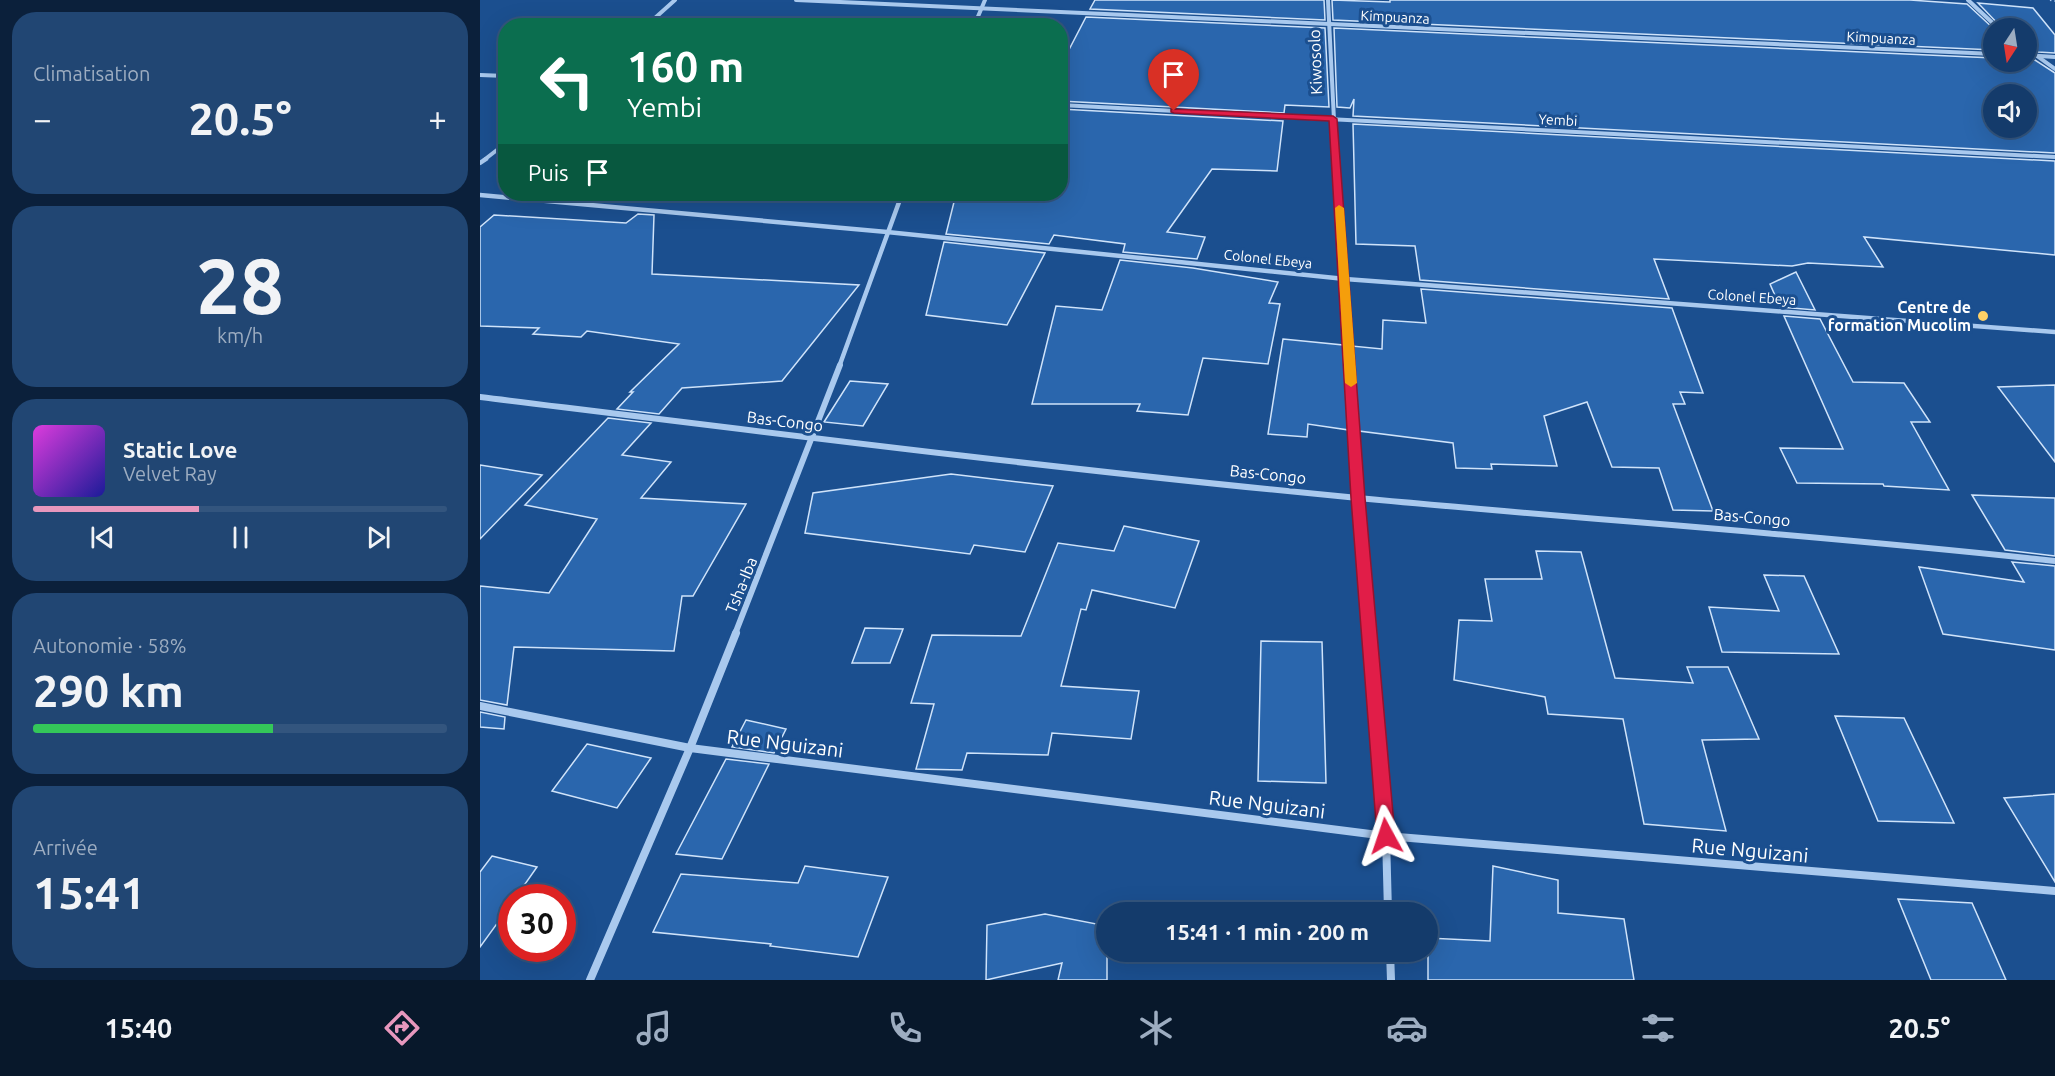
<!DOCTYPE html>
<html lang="fr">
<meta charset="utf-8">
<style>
body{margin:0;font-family:Ubuntu,sans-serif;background:#214673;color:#f1f3f6;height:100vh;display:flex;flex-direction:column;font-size:22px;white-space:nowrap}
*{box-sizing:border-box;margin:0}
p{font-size:20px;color:#9dadc1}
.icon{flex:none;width:33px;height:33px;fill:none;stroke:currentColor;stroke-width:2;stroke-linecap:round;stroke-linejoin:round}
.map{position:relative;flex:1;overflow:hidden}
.sheet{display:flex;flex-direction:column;gap:12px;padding:12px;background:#0b203b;width:480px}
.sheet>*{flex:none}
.guide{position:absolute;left:18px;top:18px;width:570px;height:183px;border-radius:24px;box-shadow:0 6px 24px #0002,0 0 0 2px #33557e;background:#0b6e4f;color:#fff;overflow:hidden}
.needle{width:39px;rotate:192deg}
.tools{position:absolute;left:1503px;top:18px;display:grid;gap:12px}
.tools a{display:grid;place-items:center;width:54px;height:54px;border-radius:50%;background:#143b6b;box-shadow:0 6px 24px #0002,0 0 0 2px #33557e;font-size:30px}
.speed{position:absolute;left:18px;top:884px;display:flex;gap:12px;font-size:30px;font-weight:700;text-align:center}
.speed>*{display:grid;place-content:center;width:78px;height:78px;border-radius:50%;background:#143b6b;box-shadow:0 6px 24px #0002,0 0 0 2px #33557e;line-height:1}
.speed .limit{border:9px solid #d22;background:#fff;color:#111}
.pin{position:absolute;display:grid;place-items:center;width:51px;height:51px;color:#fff;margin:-62px -26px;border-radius:50% 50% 50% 0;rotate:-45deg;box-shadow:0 0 6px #0007}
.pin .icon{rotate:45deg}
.me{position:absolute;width:66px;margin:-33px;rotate:355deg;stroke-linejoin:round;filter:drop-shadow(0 0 4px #0008)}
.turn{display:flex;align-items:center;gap:21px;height:126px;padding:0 30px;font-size:27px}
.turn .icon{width:78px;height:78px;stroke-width:2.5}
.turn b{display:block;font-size:42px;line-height:51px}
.then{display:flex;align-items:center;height:57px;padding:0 30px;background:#0003;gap:12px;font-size:22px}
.big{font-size:45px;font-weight:700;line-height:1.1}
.sheet .tile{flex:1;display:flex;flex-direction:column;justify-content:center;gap:9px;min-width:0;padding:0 21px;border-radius:24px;background:#214673}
.sheet .dial{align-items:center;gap:0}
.dial b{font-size:78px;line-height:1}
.song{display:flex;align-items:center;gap:18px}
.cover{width:72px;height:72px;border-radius:9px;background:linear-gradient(135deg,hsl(300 70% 55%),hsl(240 70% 35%))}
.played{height:6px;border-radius:3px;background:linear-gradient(90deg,#e797bd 40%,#33557e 40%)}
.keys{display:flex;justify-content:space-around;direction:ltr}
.heat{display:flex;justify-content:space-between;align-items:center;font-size:33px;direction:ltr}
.charge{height:9px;border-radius:4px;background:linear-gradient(90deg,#34c759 58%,#33557e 0)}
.trip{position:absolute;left:616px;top:902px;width:342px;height:60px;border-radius:30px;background:#143b6b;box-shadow:0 6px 24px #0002,0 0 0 2px #33557e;font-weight:700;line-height:60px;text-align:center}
.menu{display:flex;height:96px;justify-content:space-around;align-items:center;background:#08182b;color:#9dadc1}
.menu .icon{width:42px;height:42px}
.menu .current{color:#e797bd}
.menu b{font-size:27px;color:#f1f3f6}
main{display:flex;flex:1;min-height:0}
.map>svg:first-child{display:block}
.building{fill:#2a66ad;stroke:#cfe3fa;stroke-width:1.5;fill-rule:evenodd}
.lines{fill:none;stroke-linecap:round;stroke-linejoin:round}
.path{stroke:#a9c9ee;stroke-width:2;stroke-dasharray:1.5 3;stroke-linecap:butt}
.minor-far3{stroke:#a9c9ee;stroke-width:4}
.minor-far2{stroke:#a9c9ee;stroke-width:4.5}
.minor-far1{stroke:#a9c9ee;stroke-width:6}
.minor{stroke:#a9c9ee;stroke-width:8}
.route{fill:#e11d48;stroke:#92132f;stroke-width:1.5}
.slow{fill:#f59e0b}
.poi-dot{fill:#ffd166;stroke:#1b4f8f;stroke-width:2}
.labels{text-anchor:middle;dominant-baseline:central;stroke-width:6;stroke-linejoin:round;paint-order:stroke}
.far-street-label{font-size:14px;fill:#fff;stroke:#1b4f8f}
.street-label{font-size:16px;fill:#fff;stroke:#1b4f8f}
.poi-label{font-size:16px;font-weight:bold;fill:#fff;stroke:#1b4f8f;text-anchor:end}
.near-street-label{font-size:20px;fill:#fff;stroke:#1b4f8f}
</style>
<main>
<section class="sheet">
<div class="tile"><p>Climatisation</p>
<div class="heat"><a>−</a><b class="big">20.5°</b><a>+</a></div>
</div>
<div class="tile dial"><b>28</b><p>km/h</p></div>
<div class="tile">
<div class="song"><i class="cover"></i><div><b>Static Love</b><p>Velvet Ray</p></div></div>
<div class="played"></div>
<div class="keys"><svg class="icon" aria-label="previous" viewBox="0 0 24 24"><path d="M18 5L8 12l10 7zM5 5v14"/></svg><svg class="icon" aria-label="pause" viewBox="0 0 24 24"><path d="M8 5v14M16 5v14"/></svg><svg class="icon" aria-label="next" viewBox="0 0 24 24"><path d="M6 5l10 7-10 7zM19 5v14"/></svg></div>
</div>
<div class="tile"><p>Autonomie · 58%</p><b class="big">290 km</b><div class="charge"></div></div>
<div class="tile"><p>Arrivée</p><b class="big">15:41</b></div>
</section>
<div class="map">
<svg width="1575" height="980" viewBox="0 0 1575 980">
<rect width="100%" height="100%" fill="#1b4f8f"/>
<g class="building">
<path d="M615,0H844L845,20L610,9Z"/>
<path d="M852,0L910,2V0H1430L1487,4L1514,29V50L853,20Z"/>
<path d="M1498,3L1553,8L1575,35V53L1558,52L1546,44V28H1522Z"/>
<path d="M606,17L845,28L849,107L805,105L804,113L580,101V67Z"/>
<path d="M854,28L1514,58V62L1555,60L1575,73V153L873,116L874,99L870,108L857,107ZM1514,94H1546V128H1514Z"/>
<path d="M580,109L803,121L797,171L732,169L687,232L725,237L717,259L643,252L645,244L574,235L569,244L466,234L476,194H580Z"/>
<path d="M873,124L1575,161V255L1384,237L1403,267L1328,263L1312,266L1174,259L1189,299L940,280L935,246L876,244Z"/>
<path d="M158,214L174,215L172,274L379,285L302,381L202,388L179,414L137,409L153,392H150L199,344L107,331L101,337L53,334L59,328L0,326V227L14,215L146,223Z"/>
<path d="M464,242L565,253L527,325L446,315Z"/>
<path d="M640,260L713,268L798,282L789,303L800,304L788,364L723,358L708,415L657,411L660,404H552L576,306L622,310Z"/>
<path d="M1316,272L1335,310L1300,307L1290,284Z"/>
<path d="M941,289L1192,308L1223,393L1200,392L1205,404H1193L1233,511L1193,510L1179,468L1132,467L1107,402L1064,416L1077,466L1011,464L1012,469L976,468L973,443L879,431L872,346L902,349L903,320L946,323Z"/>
<path d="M1304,316L1340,319L1373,382L1424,383L1450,422H1431L1469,490L1404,486L1403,484L1317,483L1300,448L1363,449Z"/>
<path d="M803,339L863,345L869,430L828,424L827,437L788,434Z"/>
<path d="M370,381L408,384L383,426L344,422Z"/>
<path d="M1575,385V462L1518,387Z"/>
<path d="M128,418L171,423L142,455L191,462L161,498L266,504L213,596H202L194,651L34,647L27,705L0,700V586L69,593L117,519L45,505Z"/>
<path d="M0,465L62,475L0,539Z"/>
<path d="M471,474L573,486L545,552L494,545L490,554L325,533L333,493Z"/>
<path d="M1492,495L1575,498V556L1525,550Z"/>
<path d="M644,526L719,541L695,608L612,590L606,610L601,609L581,686L659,691L651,739L572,733L568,755L487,753L482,770L436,769L454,704L431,703L452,635L541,636L578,543L634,551Z"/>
<path d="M1056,551L1101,552L1135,678L1213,683L1207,667H1248L1279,739L1222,740L1246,831L1164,824L1143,719L1068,714L1065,697L974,680L979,620L1012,621L1005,579H1062Z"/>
<path d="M1532,562L1575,566V650L1463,634L1439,567L1544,582Z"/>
<path d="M1284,575L1324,576L1359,654L1242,652L1229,607L1299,611Z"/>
<path d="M385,628L423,629L410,663H372Z"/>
<path d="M781,641L842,642L846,783L778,781Z"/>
<path d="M0,712L25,717L24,729L0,727Z"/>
<path d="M1355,716L1424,718L1474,823L1398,821Z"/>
<path d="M266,720L306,729L294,753L252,747Z"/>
<path d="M107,744L171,758L137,808L72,791Z"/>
<path d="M246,759L289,764L242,859L196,854Z"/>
<path d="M1575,794V882L1524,798Z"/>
<path d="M12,856L57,867L36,897H32V903L0,947V872Z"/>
<path d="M325,866L408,877L378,957L290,946L291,944L173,932L201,874L318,883Z"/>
<path d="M1013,866L1078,880V913L1144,919L1154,980H948V938L1010,941Z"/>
<path d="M1418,899L1492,903L1526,980H1451Z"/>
<path d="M565,914L627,926V980H578L582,963L506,980L507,925Z"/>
</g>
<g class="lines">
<path class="path" d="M1570,0L1575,1"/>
<g class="minor-far3">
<path d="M316,0L1514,54"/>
<path d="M848,0L856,160"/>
<path d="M1488,0L1518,28"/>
<path d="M166,26L195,0"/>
<path d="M494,26L505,0"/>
<path d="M1546,48L1575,69"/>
<path d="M1546,55L1575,57"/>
<path d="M0,75L26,76"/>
<path d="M580,105L1575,157"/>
<path d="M4,160L26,143"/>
</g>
<g class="minor-far2">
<path d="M856,159L869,367"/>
<path d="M0,163L6,159"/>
<path d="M0,195L407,232L865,279L1575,332"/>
<path d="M359,367L422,194"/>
</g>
<g class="minor-far1">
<path d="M869,365L889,634"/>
<path d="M0,397C292,433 584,470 878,498C1110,520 1343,535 1575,561"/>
<path d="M255,634L360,365"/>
</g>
<g class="minor">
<path d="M889,633L906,836L908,912"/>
<path d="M0,706L210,748L906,836L1575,891"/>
<path d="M910,951L911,980"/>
<path d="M110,980L210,748L256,633"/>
</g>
</g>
<path class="route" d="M691,109L853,116L857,119L885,498L915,836L912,843L906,845L899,843L897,836L871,498L849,121L694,113L691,112Z"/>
<path class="slow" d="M859,205L864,208L877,383L871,387L865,383L855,208Z"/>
<circle class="poi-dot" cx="1503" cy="316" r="6"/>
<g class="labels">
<g class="far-street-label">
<text transform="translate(915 17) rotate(3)">Kimpuanza</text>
<text transform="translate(1401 38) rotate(3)">Kimpuanza</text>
<text transform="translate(1078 120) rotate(3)">Yembi</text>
<text transform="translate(788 259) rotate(6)">Colonel Ebeya</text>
<text transform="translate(1272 297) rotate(4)">Colonel Ebeya</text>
</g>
<g class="street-label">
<text transform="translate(835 62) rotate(-92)">Kiwosolo</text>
<text transform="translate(305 421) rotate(7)">Bas-Congo</text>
<text transform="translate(788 474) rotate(6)">Bas-Congo</text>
<text transform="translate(1272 517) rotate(5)">Bas-Congo</text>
<text transform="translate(261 585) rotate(-68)">Tsha-Iba</text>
</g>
<g class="poi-label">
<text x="1491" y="307">Centre de<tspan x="1491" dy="18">formation Mucolim</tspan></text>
</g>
<g class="near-street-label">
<text transform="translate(305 743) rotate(7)">Rue Nguizani</text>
<text transform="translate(787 804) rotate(7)">Rue Nguizani</text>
<text transform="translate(1270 850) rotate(5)">Rue Nguizani</text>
</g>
</g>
</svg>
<div class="tools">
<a><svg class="needle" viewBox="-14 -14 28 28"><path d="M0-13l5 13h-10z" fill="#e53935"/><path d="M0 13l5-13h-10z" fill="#9dadc1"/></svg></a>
<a><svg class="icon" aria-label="sound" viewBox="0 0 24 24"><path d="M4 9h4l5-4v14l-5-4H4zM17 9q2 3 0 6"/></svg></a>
</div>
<div class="speed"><div class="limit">30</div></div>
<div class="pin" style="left:694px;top:111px;background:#d93025"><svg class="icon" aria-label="arrive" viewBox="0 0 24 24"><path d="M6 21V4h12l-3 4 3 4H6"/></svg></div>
<svg class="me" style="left:906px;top:836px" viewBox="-20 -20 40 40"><path d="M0-17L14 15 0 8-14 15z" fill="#e11d48" stroke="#fff" stroke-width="4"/></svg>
<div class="trip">15:41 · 1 min · 200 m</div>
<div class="guide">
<div class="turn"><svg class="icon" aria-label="left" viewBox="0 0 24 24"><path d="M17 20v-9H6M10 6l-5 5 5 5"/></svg><div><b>160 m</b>Yembi</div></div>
<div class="then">Puis<svg class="icon" aria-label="arrive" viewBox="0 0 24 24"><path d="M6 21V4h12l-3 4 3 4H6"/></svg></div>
</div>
</div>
</main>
<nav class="menu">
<b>15:40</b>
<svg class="icon current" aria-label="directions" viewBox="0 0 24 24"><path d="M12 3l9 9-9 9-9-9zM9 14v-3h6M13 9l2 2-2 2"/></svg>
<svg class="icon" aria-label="music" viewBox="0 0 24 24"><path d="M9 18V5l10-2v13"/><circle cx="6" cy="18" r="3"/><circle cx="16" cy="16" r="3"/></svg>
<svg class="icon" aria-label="phone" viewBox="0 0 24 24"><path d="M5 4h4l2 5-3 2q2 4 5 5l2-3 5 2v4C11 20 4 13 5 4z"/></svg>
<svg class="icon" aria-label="climate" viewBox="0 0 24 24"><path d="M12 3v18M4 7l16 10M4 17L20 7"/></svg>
<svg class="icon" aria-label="car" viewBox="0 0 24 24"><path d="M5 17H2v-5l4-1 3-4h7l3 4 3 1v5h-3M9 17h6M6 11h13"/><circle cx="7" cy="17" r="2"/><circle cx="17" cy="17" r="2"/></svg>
<svg class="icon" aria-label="filters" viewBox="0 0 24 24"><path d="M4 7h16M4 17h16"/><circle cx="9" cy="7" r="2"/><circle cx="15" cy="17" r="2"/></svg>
<b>20.5°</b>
</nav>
